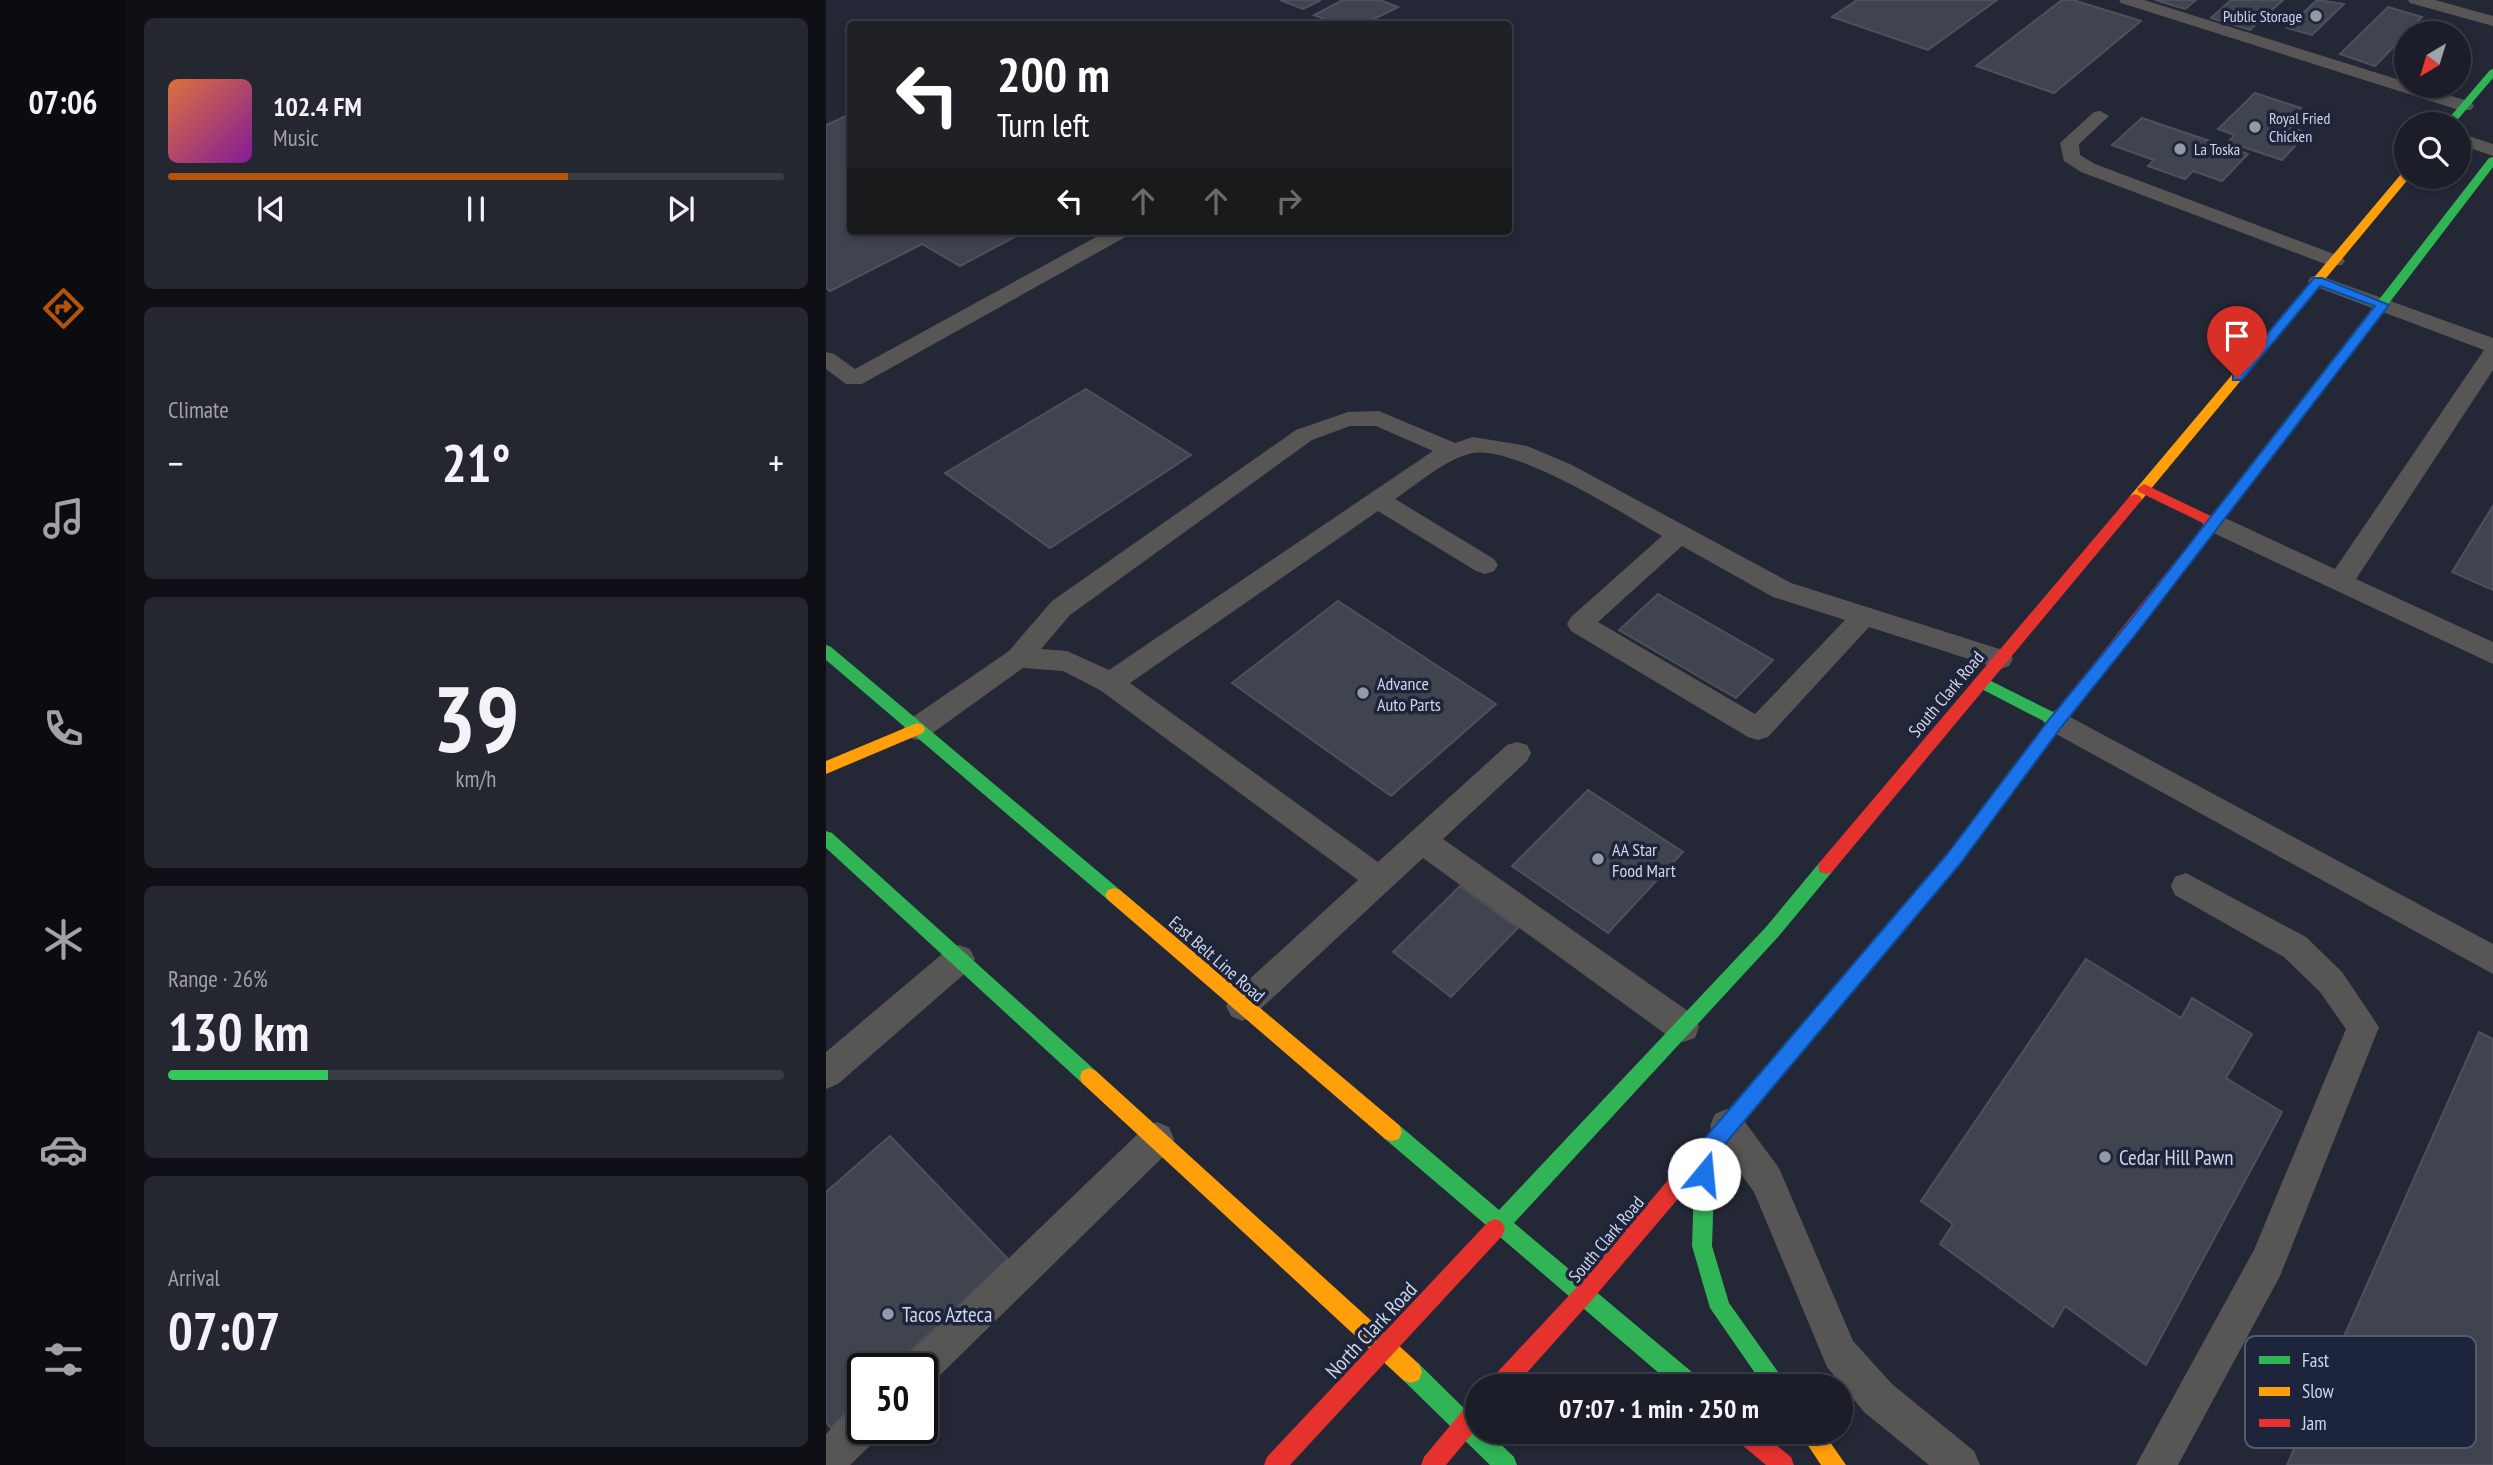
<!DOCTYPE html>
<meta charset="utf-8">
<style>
body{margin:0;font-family:"PT Sans Narrow",sans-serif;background:#242730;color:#f1f3f6;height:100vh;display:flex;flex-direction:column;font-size:26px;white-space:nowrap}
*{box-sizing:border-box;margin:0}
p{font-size:23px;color:#a0a2a8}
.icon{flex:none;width:38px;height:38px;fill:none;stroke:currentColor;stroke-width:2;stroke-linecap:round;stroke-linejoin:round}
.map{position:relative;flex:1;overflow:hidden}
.details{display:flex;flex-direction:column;gap:18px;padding:18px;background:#0f1016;width:700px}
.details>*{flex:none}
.hud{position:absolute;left:21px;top:21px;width:665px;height:214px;border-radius:7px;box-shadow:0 4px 10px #0003,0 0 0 2px #393c45;background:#202124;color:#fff;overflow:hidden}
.needle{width:46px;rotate:218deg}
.controls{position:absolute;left:1568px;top:21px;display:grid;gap:14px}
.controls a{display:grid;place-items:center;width:77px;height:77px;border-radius:50%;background:#1b1e28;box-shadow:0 4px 10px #0003,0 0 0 2px #393c45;font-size:35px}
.speed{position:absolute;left:21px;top:1353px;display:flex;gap:14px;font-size:35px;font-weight:700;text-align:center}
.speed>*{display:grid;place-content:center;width:91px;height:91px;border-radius:50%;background:#1b1e28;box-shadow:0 4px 10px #0003,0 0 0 2px #393c45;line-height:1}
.speed .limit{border:4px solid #111;border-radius:10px;background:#fff;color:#111}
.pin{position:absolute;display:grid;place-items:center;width:60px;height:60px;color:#fff;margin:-72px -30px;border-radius:50% 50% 50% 0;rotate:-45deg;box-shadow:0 0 7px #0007}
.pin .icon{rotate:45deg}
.me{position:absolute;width:77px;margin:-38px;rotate:17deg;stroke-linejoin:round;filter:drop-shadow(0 0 5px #0008)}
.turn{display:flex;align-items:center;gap:24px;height:147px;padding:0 35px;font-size:32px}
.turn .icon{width:91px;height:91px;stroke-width:2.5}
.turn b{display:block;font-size:49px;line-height:60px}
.lanes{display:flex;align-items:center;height:66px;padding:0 35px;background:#0003;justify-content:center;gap:35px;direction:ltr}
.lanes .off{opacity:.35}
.big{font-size:52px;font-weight:800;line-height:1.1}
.details .widget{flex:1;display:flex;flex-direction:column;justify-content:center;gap:10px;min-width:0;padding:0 24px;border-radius:10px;background:#242730}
.details .dial{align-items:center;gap:0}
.dial b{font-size:91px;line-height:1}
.song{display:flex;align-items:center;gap:21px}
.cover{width:84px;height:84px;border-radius:10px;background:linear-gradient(135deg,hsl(20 70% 55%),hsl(290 70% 35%))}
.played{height:7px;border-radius:4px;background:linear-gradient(90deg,#b45309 65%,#393c45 65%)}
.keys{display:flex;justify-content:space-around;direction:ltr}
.heat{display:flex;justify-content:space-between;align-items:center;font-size:38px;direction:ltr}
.charge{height:10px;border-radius:5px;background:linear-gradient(90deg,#34c759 26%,#393c45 0)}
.trip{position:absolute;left:639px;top:1374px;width:388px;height:70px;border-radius:35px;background:#1b1e28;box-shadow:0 4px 10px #0003,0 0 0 2px #393c45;font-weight:800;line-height:70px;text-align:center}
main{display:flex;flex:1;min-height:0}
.tabs{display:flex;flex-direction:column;width:126px;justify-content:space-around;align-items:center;background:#0b0c10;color:#a0a2a8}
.tabs .icon{width:49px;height:49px}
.tabs .on{color:#b45309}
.tabs b{font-size:32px;color:#f1f3f6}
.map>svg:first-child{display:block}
.building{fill:#40444f;stroke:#4e515d;stroke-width:2}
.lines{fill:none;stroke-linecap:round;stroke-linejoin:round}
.lane{fill:#585655;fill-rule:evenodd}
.fast{fill:#30b455;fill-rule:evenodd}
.slow{fill:#ff9f0a;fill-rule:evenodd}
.jam{fill:#e5322d;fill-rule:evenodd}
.route{fill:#1a73e8;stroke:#114b97;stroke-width:2}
.poi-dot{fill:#9499a8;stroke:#1d253d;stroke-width:2.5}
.labels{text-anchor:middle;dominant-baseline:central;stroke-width:7;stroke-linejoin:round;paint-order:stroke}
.far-poi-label{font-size:16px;fill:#d0d6e6;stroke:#1d253d;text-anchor:start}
.poi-label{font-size:18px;fill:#d0d6e6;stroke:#1d253d;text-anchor:start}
.street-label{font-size:18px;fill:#d0d6e6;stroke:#1d253d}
.near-poi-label{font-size:21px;fill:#d0d6e6;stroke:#1d253d;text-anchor:start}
.near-street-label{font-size:21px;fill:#d0d6e6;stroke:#1d253d}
.key{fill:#1d253d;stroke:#535a70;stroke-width:2}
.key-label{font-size:19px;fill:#d0d6e6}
</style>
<main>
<nav class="tabs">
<b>07:06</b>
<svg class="icon on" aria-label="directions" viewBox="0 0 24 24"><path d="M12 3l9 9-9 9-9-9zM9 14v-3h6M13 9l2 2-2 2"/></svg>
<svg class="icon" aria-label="music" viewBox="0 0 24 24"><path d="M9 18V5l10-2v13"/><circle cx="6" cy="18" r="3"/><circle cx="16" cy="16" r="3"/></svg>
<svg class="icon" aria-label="phone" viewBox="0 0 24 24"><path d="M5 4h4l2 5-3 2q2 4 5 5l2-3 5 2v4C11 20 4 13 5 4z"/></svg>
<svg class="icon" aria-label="climate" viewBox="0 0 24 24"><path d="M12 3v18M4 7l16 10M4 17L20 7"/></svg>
<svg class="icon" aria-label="car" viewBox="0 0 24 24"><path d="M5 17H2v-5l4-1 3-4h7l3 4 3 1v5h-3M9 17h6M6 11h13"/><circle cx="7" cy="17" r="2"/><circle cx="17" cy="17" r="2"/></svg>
<svg class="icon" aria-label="filters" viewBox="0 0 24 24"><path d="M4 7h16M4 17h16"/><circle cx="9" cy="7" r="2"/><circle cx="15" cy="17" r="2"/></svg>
</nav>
<section class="details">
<div class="widget">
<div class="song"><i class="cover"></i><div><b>102.4 FM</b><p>Music</p></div></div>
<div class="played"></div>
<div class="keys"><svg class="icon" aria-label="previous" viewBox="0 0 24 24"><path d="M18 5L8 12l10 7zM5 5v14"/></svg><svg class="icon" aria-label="pause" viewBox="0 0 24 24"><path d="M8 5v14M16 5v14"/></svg><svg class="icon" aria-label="next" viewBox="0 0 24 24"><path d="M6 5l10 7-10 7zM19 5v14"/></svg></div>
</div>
<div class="widget"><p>Climate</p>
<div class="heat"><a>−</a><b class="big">21°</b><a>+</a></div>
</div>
<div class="widget dial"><b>39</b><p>km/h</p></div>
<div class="widget"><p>Range · 26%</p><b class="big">130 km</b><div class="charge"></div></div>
<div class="widget"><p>Arrival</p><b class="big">07:07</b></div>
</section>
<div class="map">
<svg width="1667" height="1465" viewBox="0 0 1667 1465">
<rect width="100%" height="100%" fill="#242836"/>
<g class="building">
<path d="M454,0H495L477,9Z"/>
<path d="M517,0H554L572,7L538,24H512L488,15Z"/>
<path d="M1031,0H1171L1102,50L1006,17Z"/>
<path d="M1236,0H1247L1315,21L1228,93L1150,66Z"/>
<path d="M1329,0H1370L1359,9Z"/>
<path d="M1405,0H1457L1424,30L1385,18Z"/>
<path d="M1491,0L1518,4L1486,35L1461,28Z"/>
<path d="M1562,7L1596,17L1549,66L1514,54Z"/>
<path d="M1429,93L1475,108L1458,125L1481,133L1456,160L1402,142L1409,135L1392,129Z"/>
<path d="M24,114V231H200L134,266L96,244L4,291L0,288V125Z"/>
<path d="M1316,118L1422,154L1396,181L1367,171L1359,179L1322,166L1328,160L1286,145Z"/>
<path d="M260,389L365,455L224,548L119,473Z"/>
<path d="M1667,506V590L1626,572Z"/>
<path d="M832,594L947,660L910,698L793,630Z"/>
<path d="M512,601L670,704L565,796L406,683Z"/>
<path d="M762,790L857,852L782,933L686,866Z"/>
<path d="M634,886L692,928L625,997L567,952Z"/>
<path d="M1260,959L1355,1018L1366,998L1426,1034L1400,1078L1456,1112L1320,1365L1239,1306L1227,1327L1114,1244L1127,1224L1095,1201Z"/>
<path d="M1653,1032L1667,1039V1465H1461Z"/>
<path d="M64,1136L182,1259L67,1368H37V1397L5,1428L0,1422V1192Z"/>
</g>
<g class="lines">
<g class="lane">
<path d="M1293,0H1318L1580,82V86H1593L1645,102L1648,106L1645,110H1633L1295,3Z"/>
<path d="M1582,0H1609L1667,16V26L1584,3Z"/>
<path d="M1274,111L1283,116L1253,144L1254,155L1269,164L1516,257L1519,261L1516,265H1502L1255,172L1238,161L1234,143L1268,112Z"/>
<path d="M1633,133L1667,144V156L1633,144Z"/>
<path d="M281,231H306L303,235L36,384H20L0,369V352L8,354L29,369Z"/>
<path d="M1492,275L1667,338V370L1530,579L1667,642V664L1379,529L1376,523L1379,517L1388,514L1397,517L1509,569L1658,350L1485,285L1482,281L1485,277Z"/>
<path d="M553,411L629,443L647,437L701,446L744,464L965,583L1183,652L1187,659L1183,666L1174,669L1043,627L942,737L932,740L922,737L745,631L741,624L745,617L836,536C796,513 690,446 647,453C619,459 593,483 569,499L668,559L672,565L668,571L659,574L650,571L552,511L304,683L552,862L681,745L691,742L701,745L705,753L701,761L617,839L869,1016L873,1027L869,1038L857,1042L845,1038L597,858L427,1016L416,1021L405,1016L400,1006L405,996L532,880L274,690L237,671L197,668L101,737L91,740L81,737L77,729L81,721L183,651L226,601L470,430L522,412ZM524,426H550L607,451L283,670L241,651L215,649L244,615L486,440ZM856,546L947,597L1019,620L929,714L772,622Z"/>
<path d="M1231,710L1667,944V974L1221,729L1217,721L1221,713Z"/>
<path d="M1360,873L1480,937L1516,972L1553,1027L1454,1276L1352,1465H1310L1428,1250L1520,1029L1494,992L1458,957L1349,895L1345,886L1349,877Z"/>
<path d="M133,945L144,949L149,959L144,969L12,1084L0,1089V1052L122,949Z"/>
<path d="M901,1109L913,1114L953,1168L1027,1341L1066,1384L1148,1451L1154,1465H1103L1038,1412L1001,1367L928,1192L889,1138L884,1126L889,1114Z"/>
<path d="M331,1122L343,1127L348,1139L343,1151L108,1381L96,1387V1368H76L82,1355L319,1127Z"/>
<path d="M37,1406V1428H55L51,1439L24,1465H0V1434L23,1411Z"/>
</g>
<g class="fast">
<path d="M1667,69V78L1628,124H1618L1664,70Z"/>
<path d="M1667,157V167L1373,552H1363L1361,548L1363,544L1663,158Z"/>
<path d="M0,645L5,647L294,890L297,895L294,900L288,902L282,900L0,660Z"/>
<path d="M1155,676L1237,717L1239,721L1237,725H1225L1150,686L1147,682L1150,678Z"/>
<path d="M0,831L6,833L270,1071L272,1077L270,1083L263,1086L256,1083L0,848Z"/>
<path d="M1000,860L1006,862L1008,867L1006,872L952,937L688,1223L873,1378L876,1386H848L674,1237L669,1239L662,1236L659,1229L660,1225L559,1139L556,1132L559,1125L566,1123L573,1125L673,1210L940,927L994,862Z"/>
<path d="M879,1142L886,1145L889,1152L886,1246L903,1303L962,1386H938L884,1308L866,1246L869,1152L872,1145Z"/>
<path d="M585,1361L593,1364L651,1421V1432H662L688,1457L691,1465H664L577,1380L574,1372L577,1364Z"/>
</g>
<g class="slow">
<path d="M1580,172V177H1584L1314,502H1304L1302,499L1304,496L1576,173Z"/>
<path d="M91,723L97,725L99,729L97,733L0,774V761Z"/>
<path d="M1223,725L1229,727L1231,731L1229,735L1134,864L897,1146L890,1148L883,1146L880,1139L883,1132L1122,854L1217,727Z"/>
<path d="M288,888L294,890L573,1125L576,1132L573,1139L566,1141L559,1139L282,900L279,895L282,890Z"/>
<path d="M263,1068L270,1071L593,1364L596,1372L593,1380L585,1383L577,1380L256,1083L254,1077L256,1071Z"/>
<path d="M973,1432H997L1020,1465H995Z"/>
</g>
<g class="jam">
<path d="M1318,484L1393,520L1395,523L1388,528L1383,526L1313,492L1311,489Z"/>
<path d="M1309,494L1314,496L1316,499L1314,502L1006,872L1000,874L994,872L992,867L994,862L1304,496Z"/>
<path d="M1368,543L1375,548L1373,552L1229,735H1217L1215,731L1217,727L1363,544Z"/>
<path d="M890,1130L897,1132L900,1139L897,1146L765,1301L689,1386H663L666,1378L751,1287L883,1132Z"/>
<path d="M669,1219L676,1222L679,1229L676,1236L464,1465H438L441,1457L662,1222Z"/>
<path d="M651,1400V1428L620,1465H595L598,1457L643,1403Z"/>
<path d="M907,1432H934L965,1457L968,1465H940L910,1440Z"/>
</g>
</g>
<path class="route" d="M1488,278H1496L1563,305L1313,630L1236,726L1134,864L889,1156L885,1181L878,1184L871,1181L868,1174L872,1146L1122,853L1225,717L1303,622L1549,306L1494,286L1416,380H1407V375Z"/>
<g class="poi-dot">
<circle cx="1490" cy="16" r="7"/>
<circle cx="1429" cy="127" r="7"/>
<circle cx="1354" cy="149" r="7"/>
<circle cx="537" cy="693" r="7"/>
<circle cx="772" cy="859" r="7"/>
<circle cx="1279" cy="1157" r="7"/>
<circle cx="62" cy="1314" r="7"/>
</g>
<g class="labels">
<g class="far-poi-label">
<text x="1476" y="16" text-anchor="end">Public Storage</text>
<text x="1443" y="118">Royal Fried<tspan x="1443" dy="18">Chicken</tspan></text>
<text x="1368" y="149">La Toska</text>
</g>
<g class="poi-label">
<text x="551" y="683">Advance<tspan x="551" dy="21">Auto Parts</tspan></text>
<text x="786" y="849">AA Star<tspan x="786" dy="21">Food Mart</tspan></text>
</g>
<g class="street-label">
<text transform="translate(1120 694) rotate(-50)">South Clark Road</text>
<text transform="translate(391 959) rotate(41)">East Belt Line Road</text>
<text transform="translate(780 1239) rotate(-50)">South Clark Road</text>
</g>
<g class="near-poi-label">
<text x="1293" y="1157">Cedar Hill Pawn</text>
<text x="76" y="1314">Tacos Azteca</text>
</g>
<g class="near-street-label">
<text transform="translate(545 1330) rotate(-47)">North Clark Road</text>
</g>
</g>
<rect x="1419" y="1336" width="231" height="112" rx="10" class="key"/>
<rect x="1433" y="1356" width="31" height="8" fill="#30b455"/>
<rect x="1433" y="1387" width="31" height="9" fill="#ff9f0a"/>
<rect x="1433" y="1419" width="31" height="8" fill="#e5322d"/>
<g class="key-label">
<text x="1476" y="1367">Fast</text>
<text x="1476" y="1398">Slow</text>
<text x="1476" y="1430">Jam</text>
</g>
</svg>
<div class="controls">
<a><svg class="needle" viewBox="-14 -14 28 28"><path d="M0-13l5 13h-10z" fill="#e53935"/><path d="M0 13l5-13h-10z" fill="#a0a2a8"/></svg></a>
<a><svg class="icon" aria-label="search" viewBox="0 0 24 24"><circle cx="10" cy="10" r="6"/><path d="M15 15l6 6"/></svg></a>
</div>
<div class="speed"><div class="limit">50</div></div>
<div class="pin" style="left:1411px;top:378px;background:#d93025"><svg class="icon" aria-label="arrive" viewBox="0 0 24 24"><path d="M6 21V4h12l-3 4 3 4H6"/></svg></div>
<svg class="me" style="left:878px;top:1174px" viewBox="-20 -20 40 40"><circle r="19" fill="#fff"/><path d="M0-13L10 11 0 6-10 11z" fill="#1a73e8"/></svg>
<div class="trip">07:07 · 1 min · 250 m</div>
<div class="hud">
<div class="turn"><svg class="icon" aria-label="left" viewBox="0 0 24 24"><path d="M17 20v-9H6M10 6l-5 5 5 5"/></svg><div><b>200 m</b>Turn left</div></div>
<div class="lanes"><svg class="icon" aria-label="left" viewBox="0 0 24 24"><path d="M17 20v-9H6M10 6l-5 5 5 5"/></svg><svg class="icon off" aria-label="ahead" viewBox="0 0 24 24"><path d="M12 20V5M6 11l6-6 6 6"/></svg><svg class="icon off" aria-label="ahead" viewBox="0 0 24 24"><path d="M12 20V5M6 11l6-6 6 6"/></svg><svg class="icon off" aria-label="right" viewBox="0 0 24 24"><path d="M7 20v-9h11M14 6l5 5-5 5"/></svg></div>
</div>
</div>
</main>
